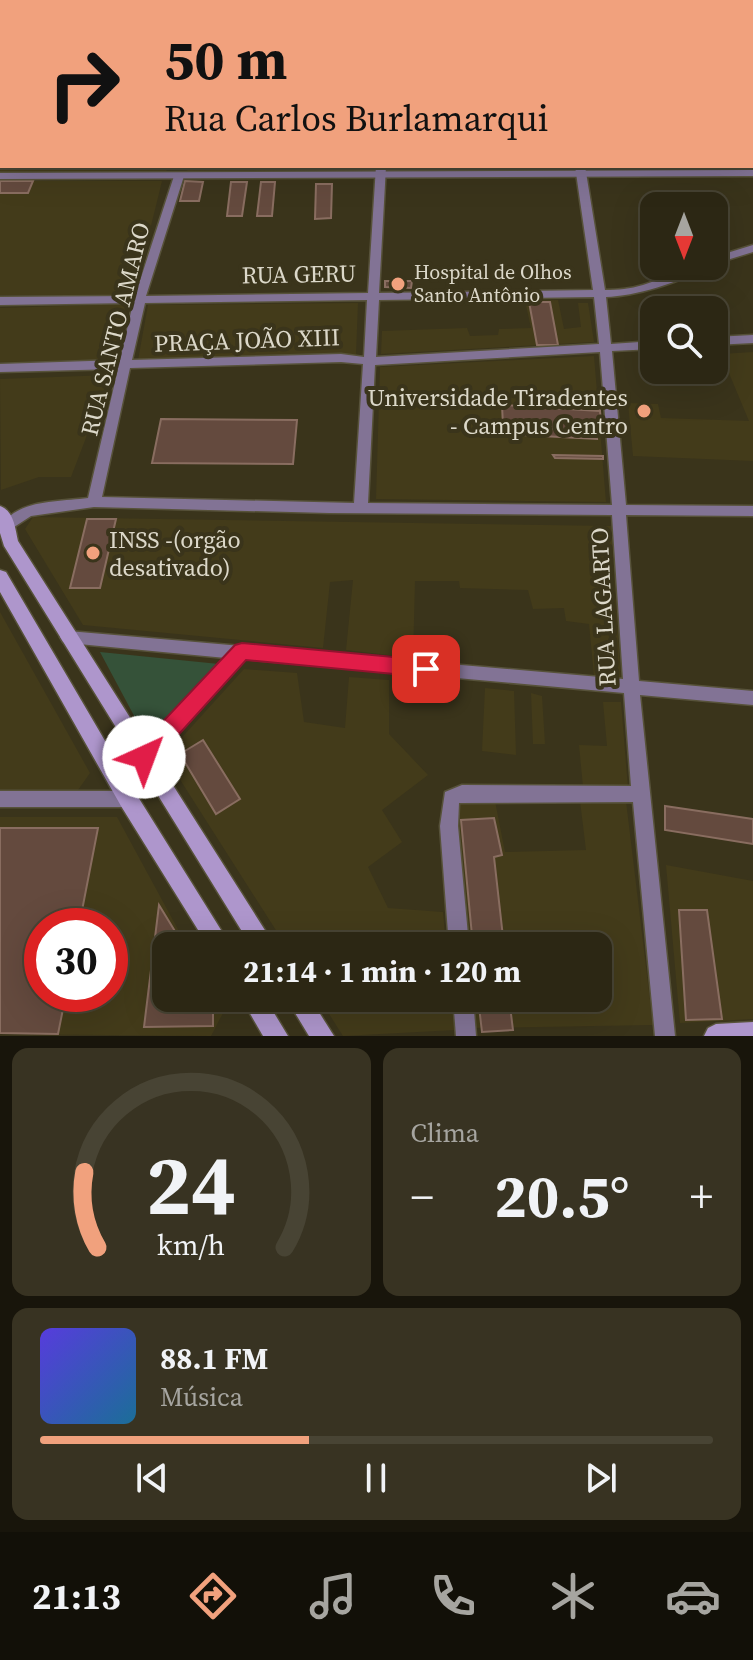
<!DOCTYPE html>
<html lang="pt">
<meta charset="utf-8">
<style>
body{margin:0;font-family:"Source Serif 4",serif;background:#383322;color:#f1f3f6;height:100vh;display:flex;flex-direction:column;font-size:30px;white-space:nowrap}
*{box-sizing:border-box;margin:0}
p{font-size:26px;color:#a6a5a0}
.icon{flex:none;width:44px;height:44px;fill:none;stroke:currentColor;stroke-width:2;stroke-linecap:round;stroke-linejoin:round}
.map{position:relative;height:1036px;overflow:hidden}
.side{display:flex;flex-direction:column;gap:12px;padding:12px;background:#18150b;flex:1}
.side>*{flex:none}
.guide{position:absolute;left:0px;top:0px;width:754px;height:168px;box-shadow:0 8px 32px #0002,0 0 0 2px #484434;background:#f1a17d;color:#111;overflow:hidden}
.needle{width:52px;rotate:180deg}
.buttons{position:absolute;left:640px;top:192px;display:grid;gap:16px}
.buttons a{display:grid;place-items:center;width:88px;height:88px;border-radius:16px;background:#2c2714;box-shadow:0 8px 32px #0002,0 0 0 2px #484434;font-size:40px}
.speed{position:absolute;left:24px;top:908px;display:flex;gap:16px;font-size:40px;font-weight:700;text-align:center}
.speed>*{display:grid;place-content:center;width:104px;height:104px;border-radius:50%;background:#2c2714;box-shadow:0 8px 32px #0002,0 0 0 2px #484434;line-height:1}
.speed .limit{border:12px solid #d22;background:#fff;color:#111}
.pin{position:absolute;display:grid;place-items:center;width:68px;height:68px;color:#fff;margin:-34px;border-radius:16px;box-shadow:0 4px 12px #0006}
.me{position:absolute;width:88px;margin:-44px;rotate:43deg;stroke-linejoin:round;filter:drop-shadow(0 0 6px #0008)}
.turn{display:flex;align-items:center;gap:28px;height:168px;padding:0 32px;font-size:36px}
.turn .icon{width:104px;height:104px;stroke-width:2.5}
.turn b{display:block;font-size:56px;line-height:68px}
.big{font-size:60px;font-weight:700;line-height:1.1}
.side .tile{flex:1;display:flex;flex-direction:column;justify-content:center;gap:12px;min-width:0;padding:0 28px;border-radius:16px;background:#383322}
.side .dial{align-items:center;gap:0}
.dial svg{height:208px;overflow:visible;fill:none;stroke:#484434;stroke-width:7;stroke-linecap:round;text-anchor:middle}
.dial text{fill:#f1f3f6;stroke:none}
.song{display:flex;align-items:center;gap:24px}
.cover{width:96px;height:96px;border-radius:12px;background:linear-gradient(135deg,hsl(250 70% 55%),hsl(200 70% 35%))}
.played{height:8px;border-radius:4px;background:linear-gradient(90deg,#f1a17d 40%,#484434 40%)}
.keys{display:flex;justify-content:space-around;direction:ltr}
.heat{display:flex;justify-content:space-between;align-items:center;font-size:44px;direction:ltr}
.side .tiles{flex:1;display:grid;gap:12px;grid-template-columns:1fr 1fr}
.tile:last-child{grid-column:span 2}
.trip{position:absolute;left:152px;top:932px;width:460px;height:80px;border-radius:16px;background:#2c2714;box-shadow:0 8px 32px #0002,0 0 0 2px #484434;font-weight:700;line-height:80px;text-align:center}
.tab-bar{display:flex;height:128px;justify-content:space-around;align-items:center;background:#121008;color:#a6a5a0}
.tab-bar .icon{width:56px;height:56px}
.tab-bar .selected{color:#f1a17d}
.tab-bar b{font-size:36px;color:#f1f3f6}
.map>svg:first-child{display:block}
.built{fill:#433b1a;fill-rule:evenodd}
.green{fill:#355239}
.building{fill:#644a3e;stroke:#896d60;stroke-width:2}
.lines{fill:none;stroke-linecap:round;stroke-linejoin:round}
.pedestrian-casing{stroke:#57523a;stroke-width:3}
.minor-casing{stroke:#57523a;stroke-width:3}
.tertiary-casing{stroke:#57523a;stroke-width:3}
.secondary-casing{stroke:#57523a;stroke-width:3}
.pedestrian{fill:#827395;fill-rule:evenodd}
.minor{fill:#827395;fill-rule:evenodd}
.tertiary{fill:#827395;fill-rule:evenodd}
.secondary{fill:#ae96cc;fill-rule:evenodd}
.route{fill:#e11d48;stroke:#92132f;stroke-width:2}
.poi-dot{fill:#f1a17d;stroke:#3a341b;stroke-width:3}
.labels{text-anchor:middle;dominant-baseline:central;stroke-width:8;stroke-linejoin:round;paint-order:stroke}
.far-poi-label{font-size:20px;fill:#dcd8c9;stroke:#3a341b;text-anchor:start}
.street-label{font-size:24px;fill:#dcd8c9;stroke:#3a341b}
.poi-label{font-size:24px;fill:#dcd8c9;stroke:#3a341b;text-anchor:end}
</style>
<div class="map">
<svg width="753" height="1036" viewBox="0 0 753 1036">
<rect width="100%" height="100%" fill="#3a341b"/>
<g class="built">
<path d="M2,113V166H168L166,172H0Z"/>
<path d="M189,166H369V170L187,171Z"/>
<path d="M0,181H162L134,295H0Z"/>
<path d="M558,300L564,329L581,327L578,303H588L594,342L381,354L382,331L467,328L470,336L498,335L499,329L531,328L525,301Z"/>
<path d="M358,303L356,354L138,360L148,305Z"/>
<path d="M127,304L115,361L0,362V308Z"/>
<path d="M753,352V461L633,456L628,403L658,404L661,418L749,421L721,354Z"/>
<path d="M594,356L606,502L376,499L380,367Z"/>
<path d="M110,375L71,477H39L1,490L0,379Z"/>
<path d="M33,517L611,526L621,680L594,676L589,624L566,621L564,608L533,609L528,590L460,588L459,581H415L413,658L346,650L353,580L330,582L323,648L83,625L25,529Z"/>
<path d="M0,612L90,773L78,790H0Z"/>
<path d="M244,669L297,673L304,722L345,728L349,677L389,680V734L428,775L382,810L402,842L368,867L388,908L443,912L446,946H286L165,756Z"/>
<path d="M485,688L514,691L516,755L482,751Z"/>
<path d="M531,693L542,696L545,744H533Z"/>
<path d="M603,702H621L628,788L583,787L579,745L607,746Z"/>
<path d="M495,801L505,852L586,850L580,801H626L653,1025L472,1028L470,998H598V946H466L456,802Z"/>
<path d="M0,817H117L187,946H166V998H215L223,1013L211,1036L0,1034ZM42,926H110V994H42Z"/>
<path d="M666,865L753,881V1019L680,1023Z"/>
<path d="M319,998H452L455,1030L343,1036Z"/>
</g>
<path class="green" d="M100,652L219,664L147,740Z"/>
<g class="building">
<path d="M0,181H33L28,193H0Z"/>
<path d="M185,181L203,182L199,201H180Z"/>
<path d="M231,182H247L242,216H227Z"/>
<path d="M261,182H275L272,216H257Z"/>
<path d="M316,184H332L331,218L315,219Z"/>
<path d="M385,281H412L411,288L385,287Z"/>
<path d="M529,302H550L558,345H537Z"/>
<path d="M534,397L600,403V411L536,407Z"/>
<path d="M502,405L600,411L602,433L503,426Z"/>
<path d="M161,419L297,420L293,464L152,463Z"/>
<path d="M523,427L596,433L597,439L523,435Z"/>
<path d="M553,455L603,456V459L555,458Z"/>
<path d="M87,519H116L100,588H70Z"/>
<path d="M203,740L240,799L216,814L180,754Z"/>
<path d="M665,806L753,819V844L665,830Z"/>
<path d="M494,818L502,855L494,857L504,946H473L461,820Z"/>
<path d="M0,828H98L79,926H42V994H66L58,1034L0,1033Z"/>
<path d="M159,905L184,946H166V998H193L213,1003V1026L144,1027Z"/>
<path d="M679,910H707L722,1019L686,1020Z"/>
<path d="M478,998H509L513,1030L482,1032Z"/>
</g>
<g class="lines">
<g class="pedestrian-casing">
<rect id="pedestrian" x="0" y="78" width="2" height="4"/>
</g>
<g class="minor-casing">
<g id="minor">
<rect x="382" y="0" width="8" height="2"/>
<rect x="542" y="0" width="8" height="2"/>
<path d="M752,98L753,99V107L752,106Z"/>
<path d="M376,166H386L379,293L593,290L575,166H585L605,290C618,290 630,289 643,285C665,278 683,266 705,266C682,283 634,296 606,297L611,344L654,341V349L612,351L626,505L753,506V516L626,515L639,681L753,691V705L640,695L675,1036H655L633,802L459,803L458,826L469,946H449L440,826L445,792L462,785L631,786L624,693L244,659L150,762L144,765L138,762L136,757L138,752L226,658L68,643L63,642L60,637L63,632L68,631L623,679L612,515L329,513L94,507L31,516L8,531L3,530L1,526C18,499 59,502 88,498L118,369L0,372V364L120,360L133,303L0,305V297L135,296L174,176L179,173L184,176L146,296L368,293ZM594,297L599,344L376,357L379,300ZM367,300L364,357L341,354L132,360L145,303ZM600,352L612,505L368,503L375,365ZM341,362L363,364L354,503L102,497L130,368Z"/>
<path d="M753,245V252L714,264V257Z"/>
<path d="M753,335V343L714,345V337Z"/>
<path d="M0,791H128L134,793L137,799L134,805L128,807H0Z"/>
<path d="M453,998H473L476,1036H456Z"/>
</g>
</g>
<g class="tertiary-casing">
<g id="tertiary">
<path d="M33,0H47L48,2H34Z"/>
<path d="M704,0H712L713,2H705Z"/>
<path d="M753,0V6H752V2H748Z"/>
<rect x="752" y="79" width="1" height="6"/>
<path d="M753,170V176L0,179V173Z"/>
</g>
</g>
<g class="secondary-casing">
<g id="secondary">
<path d="M0,89H2L0,99Z"/>
<path d="M0,506C14,511 15,528 18,541L275,946H251L4,546L0,533Z"/>
<path d="M0,570L6,572L135,792L231,946H208L121,806L0,592Z"/>
<path d="M241,998H265L288,1036H263Z"/>
<path d="M286,998H310L334,1036H309Z"/>
<path d="M753,1022V1036H704L708,1028L716,1024Z"/>
</g>
</g>
<use href="#pedestrian" class="pedestrian"/>
<use href="#minor" class="minor"/>
<use href="#tertiary" class="tertiary"/>
<use href="#secondary" class="secondary"/>
</g>
<path class="route" d="M242,643L426,660L433,662L436,669L433,675L426,677L246,660L152,764L144,767L136,764L133,757L136,750L235,645Z"/>
<g class="poi-dot">
<circle cx="398" cy="284" r="8"/>
<circle cx="644" cy="411" r="8"/>
<circle cx="93" cy="553" r="8"/>
</g>
<g class="labels">
<g class="far-poi-label">
<text x="414" y="272">Hospital de Olhos<tspan x="414" dy="23">Santo Antônio</tspan></text>
</g>
<g class="street-label">
<text transform="translate(299 274) rotate(-1)">RUA GERU</text>
<text transform="translate(115 329) rotate(-76)">RUA SANTO AMARO</text>
<text transform="translate(247 340) rotate(-2)">PRAÇA JOÃO XIII</text>
<text transform="translate(603 607) rotate(-93)">RUA LAGARTO</text>
</g>
<g class="poi-label">
<text x="628" y="397">Universidade Tiradentes<tspan x="628" dy="28">- Campus Centro</tspan></text>
<text x="109" y="539" text-anchor="start">INSS -(orgão<tspan x="109" dy="28">desativado)</tspan></text>
</g>
</g>
</svg>
<div class="buttons">
<a><svg class="needle" viewBox="-14 -14 28 28"><path d="M0-13l5 13h-10z" fill="#e53935"/><path d="M0 13l5-13h-10z" fill="#a6a5a0"/></svg></a>
<a><svg class="icon" aria-label="search" viewBox="0 0 24 24"><circle cx="10" cy="10" r="6"/><path d="M15 15l6 6"/></svg></a>
</div>
<div class="speed"><div class="limit">30</div></div>
<div class="pin" style="left:426px;top:669px;background:#d93025"><svg class="icon" aria-label="arrive" viewBox="0 0 24 24"><path d="M6 21V4h12l-3 4 3 4H6"/></svg></div>
<svg class="me" style="left:144px;top:757px" viewBox="-20 -20 40 40"><circle r="19" fill="#fff"/><path d="M0-13L10 11 0 6-10 11z" fill="#e11d48"/></svg>
<div class="trip">21:14 · 1 min · 120 m</div>
<div class="guide">
<div class="turn"><svg class="icon" aria-label="right" viewBox="0 0 24 24"><path d="M7 20v-9h11M14 6l5 5-5 5"/></svg><div><b>50 m</b>Rua Carlos Burlamarqui</div></div>
</div>
</div>
<section class="side">
<div class="tiles">
<div class="tile dial"><svg viewBox="0 0 100 80">
<path d="M14 69A42 42 0 1 1 86 69"/>
<path d="M14 69A42 42 0 0 1 9 40" stroke="#f1a17d"/>
<text x="50" y="56" font-size="32" font-weight="700">24</text>
<text x="50" y="72" font-size="11">km/h</text>
</svg></div>
<div class="tile"><p>Clima</p>
<div class="heat"><a>−</a><b class="big">20.5°</b><a>+</a></div>
</div>
<div class="tile">
<div class="song"><i class="cover"></i><div><b>88.1 FM</b><p>Música</p></div></div>
<div class="played"></div>
<div class="keys"><svg class="icon" aria-label="previous" viewBox="0 0 24 24"><path d="M18 5L8 12l10 7zM5 5v14"/></svg><svg class="icon" aria-label="pause" viewBox="0 0 24 24"><path d="M8 5v14M16 5v14"/></svg><svg class="icon" aria-label="next" viewBox="0 0 24 24"><path d="M6 5l10 7-10 7zM19 5v14"/></svg></div>
</div>
</div>
</section>
<nav class="tab-bar">
<b>21:13</b>
<svg class="icon selected" aria-label="directions" viewBox="0 0 24 24"><path d="M12 3l9 9-9 9-9-9zM9 14v-3h6M13 9l2 2-2 2"/></svg>
<svg class="icon" aria-label="music" viewBox="0 0 24 24"><path d="M9 18V5l10-2v13"/><circle cx="6" cy="18" r="3"/><circle cx="16" cy="16" r="3"/></svg>
<svg class="icon" aria-label="phone" viewBox="0 0 24 24"><path d="M5 4h4l2 5-3 2q2 4 5 5l2-3 5 2v4C11 20 4 13 5 4z"/></svg>
<svg class="icon" aria-label="climate" viewBox="0 0 24 24"><path d="M12 3v18M4 7l16 10M4 17L20 7"/></svg>
<svg class="icon" aria-label="car" viewBox="0 0 24 24"><path d="M5 17H2v-5l4-1 3-4h7l3 4 3 1v5h-3M9 17h6M6 11h13"/><circle cx="7" cy="17" r="2"/><circle cx="17" cy="17" r="2"/></svg>
</nav>
